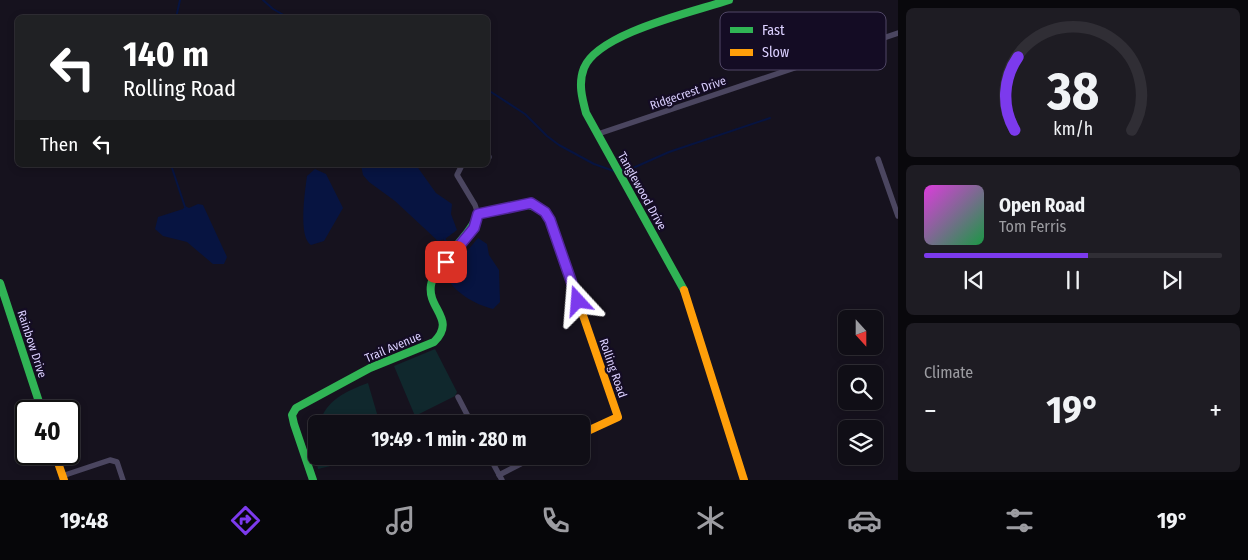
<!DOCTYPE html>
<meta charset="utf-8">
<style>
body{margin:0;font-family:"Fira Sans Condensed",sans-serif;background:#1e1c23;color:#f1f3f6;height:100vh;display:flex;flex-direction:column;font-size:19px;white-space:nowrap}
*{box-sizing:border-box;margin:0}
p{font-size:16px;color:#9c9ca1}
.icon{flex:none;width:28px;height:28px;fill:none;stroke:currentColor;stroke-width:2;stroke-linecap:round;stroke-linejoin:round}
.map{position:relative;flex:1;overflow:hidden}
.drawer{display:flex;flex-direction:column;gap:8px;padding:8px;background:#09080c;width:350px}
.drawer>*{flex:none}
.top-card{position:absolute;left:15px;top:15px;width:475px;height:152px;border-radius:8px;box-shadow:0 2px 8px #0003,0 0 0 1px #302e35;background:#202124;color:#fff;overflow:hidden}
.needle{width:32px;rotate:159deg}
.fabs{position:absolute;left:838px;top:310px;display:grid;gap:10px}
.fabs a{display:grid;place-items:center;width:45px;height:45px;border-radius:8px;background:#100e16;box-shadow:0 2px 8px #0003,0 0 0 1px #302e35;font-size:25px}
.speed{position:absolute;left:15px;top:400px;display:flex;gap:10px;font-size:25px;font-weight:700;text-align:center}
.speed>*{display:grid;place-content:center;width:65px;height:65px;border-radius:50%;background:#100e16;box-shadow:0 2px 8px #0003,0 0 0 1px #302e35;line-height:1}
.speed .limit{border:2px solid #111;border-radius:8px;background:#fff;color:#111}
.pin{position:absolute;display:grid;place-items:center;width:42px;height:42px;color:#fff;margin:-21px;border-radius:10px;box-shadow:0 2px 8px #0006}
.me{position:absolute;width:55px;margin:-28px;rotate:341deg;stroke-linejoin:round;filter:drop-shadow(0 0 4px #0008)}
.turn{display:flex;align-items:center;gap:18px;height:105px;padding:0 25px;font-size:22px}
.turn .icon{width:65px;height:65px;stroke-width:2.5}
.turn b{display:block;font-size:35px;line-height:42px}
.then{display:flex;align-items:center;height:48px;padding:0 25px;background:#0003;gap:10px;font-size:19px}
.big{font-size:38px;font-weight:700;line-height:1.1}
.drawer .widget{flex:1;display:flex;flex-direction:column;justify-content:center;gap:8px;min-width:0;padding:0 18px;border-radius:8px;background:#1e1c23}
.drawer .dial{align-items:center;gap:0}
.dial svg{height:130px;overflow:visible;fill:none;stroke:#302e35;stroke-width:7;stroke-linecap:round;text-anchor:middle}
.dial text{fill:#f1f3f6;stroke:none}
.song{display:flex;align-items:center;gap:15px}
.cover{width:60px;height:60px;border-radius:8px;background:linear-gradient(135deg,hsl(300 70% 55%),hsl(140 70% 35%))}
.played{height:5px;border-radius:2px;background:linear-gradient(90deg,#7c3aed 55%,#302e35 55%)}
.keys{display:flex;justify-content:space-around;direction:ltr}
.heat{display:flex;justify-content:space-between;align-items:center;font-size:28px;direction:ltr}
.trip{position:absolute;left:308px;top:415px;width:282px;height:50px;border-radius:8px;background:#100e16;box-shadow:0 2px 8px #0003,0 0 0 1px #302e35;font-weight:700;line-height:50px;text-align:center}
.tab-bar{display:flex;height:80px;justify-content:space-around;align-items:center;background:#060609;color:#9c9ca1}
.tab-bar .icon{width:35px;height:35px}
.tab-bar .current{color:#7c3aed}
.tab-bar b{font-size:22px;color:#f1f3f6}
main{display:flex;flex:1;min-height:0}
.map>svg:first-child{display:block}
.green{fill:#10282d}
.water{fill:#071441}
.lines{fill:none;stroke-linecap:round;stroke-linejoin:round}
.stream{stroke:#071441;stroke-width:2}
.street{stroke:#4b4660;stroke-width:5.5}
.fast{stroke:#30b455;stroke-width:8}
.slow{stroke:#ff9f0a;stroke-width:8}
.route-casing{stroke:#51269a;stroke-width:12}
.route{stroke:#7c3aed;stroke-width:9}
.labels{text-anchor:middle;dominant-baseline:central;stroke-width:4.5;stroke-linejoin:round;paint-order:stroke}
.street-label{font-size:12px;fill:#dbd0ff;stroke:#140c24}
.key{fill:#140c24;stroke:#504766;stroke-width:1}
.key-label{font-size:14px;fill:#dbd0ff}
</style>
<main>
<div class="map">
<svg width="898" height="480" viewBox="0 0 898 480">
<rect width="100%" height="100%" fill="#16121e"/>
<g class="green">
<path d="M435,349L457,392L455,396L415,416L394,366Z"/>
<path d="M368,383L380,424H319C326,400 346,391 368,383Z"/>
<path d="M316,431V456H371L318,469L314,447Z"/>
</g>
<g class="water">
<path d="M361,165H416L436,193L452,204L451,214L457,230L445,239L438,241L395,201L369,182L363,175Z"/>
<path d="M315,169L326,174L343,208L324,241L311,245C298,237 305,191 307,176Z"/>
<path d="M198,204L203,205L227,257L224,264H213L187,242L163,236L155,229L158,217L183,209L185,206L189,208Z"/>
<path d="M478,238L487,244L489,255L499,270L500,302L493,309C474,304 455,293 446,276Z"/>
</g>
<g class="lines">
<g class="stream">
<path d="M263,0L273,9L289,18"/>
<path d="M176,18L180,0"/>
<path d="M488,90L525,114L547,136L559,145L594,164L614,171"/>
<path d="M171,165L185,207"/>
<path d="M622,170L633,168L669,152L770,118"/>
<path d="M444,238L452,251"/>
</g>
<g class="street">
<path d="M598,134L898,33"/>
<path d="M488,157H489"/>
<path d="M878,159L898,216"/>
<path d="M462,165L457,175L475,205L478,214"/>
<path d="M458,397L472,424"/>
<path d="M489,456L502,480"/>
<path d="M499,475L536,456"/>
<path d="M62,476L110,460L117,462L123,480"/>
</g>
<g class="fast">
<path d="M0,283L42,411"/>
<path d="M684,290L586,113C582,98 578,83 584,68C598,33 693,12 729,0"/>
<path d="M313,480L294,424L292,415L296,408L370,368L434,342C457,319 427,309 431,285C435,262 468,240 478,214C491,212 503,207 516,205C550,199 556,236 564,260"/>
</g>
<g class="slow">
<path d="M564,260L618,417L581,434"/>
<path d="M684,290L744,480"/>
<path d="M55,454L64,480"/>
</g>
</g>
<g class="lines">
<g class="route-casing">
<path id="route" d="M446,262L474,228L478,214L531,203L545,212L550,220L578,301"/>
</g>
<use href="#route" class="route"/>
</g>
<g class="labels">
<g class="street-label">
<text transform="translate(688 93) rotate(-19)">Ridgecrest Drive</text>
<text transform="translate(642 191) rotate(61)">Tanglewood Drive</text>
<text transform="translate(32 344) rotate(72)">Rainbow Drive</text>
<text transform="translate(393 347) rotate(-23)">Trail Avenue</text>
<text transform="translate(613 368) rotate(71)">Rolling Road</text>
</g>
</g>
<rect x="720" y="12" width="166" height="58" rx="8" class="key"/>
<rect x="730" y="27" width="23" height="6" fill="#30b455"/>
<rect x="730" y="49" width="23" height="7" fill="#ff9f0a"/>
<g class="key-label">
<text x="762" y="35">Fast</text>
<text x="762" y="57">Slow</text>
</g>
</svg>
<div class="fabs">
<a><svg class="needle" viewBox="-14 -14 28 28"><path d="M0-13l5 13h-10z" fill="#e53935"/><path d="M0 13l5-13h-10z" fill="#9c9ca1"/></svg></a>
<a><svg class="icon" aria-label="search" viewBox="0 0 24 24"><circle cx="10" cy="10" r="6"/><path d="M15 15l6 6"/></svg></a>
<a><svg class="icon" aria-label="layers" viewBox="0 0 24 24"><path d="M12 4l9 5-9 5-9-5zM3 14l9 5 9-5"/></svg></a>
</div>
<div class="speed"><div class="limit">40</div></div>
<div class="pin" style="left:446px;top:262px;background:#d93025"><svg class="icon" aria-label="arrive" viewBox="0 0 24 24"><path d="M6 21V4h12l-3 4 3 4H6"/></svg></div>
<svg class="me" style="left:578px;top:301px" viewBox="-20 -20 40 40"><path d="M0-17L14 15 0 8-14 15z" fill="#7c3aed" stroke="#fff" stroke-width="4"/></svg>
<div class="trip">19:49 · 1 min · 280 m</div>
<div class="top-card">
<div class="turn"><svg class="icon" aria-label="left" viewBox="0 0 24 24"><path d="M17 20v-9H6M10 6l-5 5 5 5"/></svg><div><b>140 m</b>Rolling Road</div></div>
<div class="then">Then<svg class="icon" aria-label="left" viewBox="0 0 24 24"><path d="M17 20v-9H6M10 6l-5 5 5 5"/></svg></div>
</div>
</div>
<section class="drawer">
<div class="widget dial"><svg viewBox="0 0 100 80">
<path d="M14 69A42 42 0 1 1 86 69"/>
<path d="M14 69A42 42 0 0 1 16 24" stroke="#7c3aed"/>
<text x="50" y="56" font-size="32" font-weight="700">38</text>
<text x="50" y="72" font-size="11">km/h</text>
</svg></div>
<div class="widget">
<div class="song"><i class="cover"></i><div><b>Open Road</b><p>Tom Ferris</p></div></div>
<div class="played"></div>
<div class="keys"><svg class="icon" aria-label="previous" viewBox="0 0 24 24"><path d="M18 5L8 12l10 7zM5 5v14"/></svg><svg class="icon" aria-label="pause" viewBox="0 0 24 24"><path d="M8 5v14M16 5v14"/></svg><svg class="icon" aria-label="next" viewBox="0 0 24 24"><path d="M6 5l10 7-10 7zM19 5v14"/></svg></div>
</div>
<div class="widget"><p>Climate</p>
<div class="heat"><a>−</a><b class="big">19°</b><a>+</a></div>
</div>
</section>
</main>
<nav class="tab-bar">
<b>19:48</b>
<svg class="icon current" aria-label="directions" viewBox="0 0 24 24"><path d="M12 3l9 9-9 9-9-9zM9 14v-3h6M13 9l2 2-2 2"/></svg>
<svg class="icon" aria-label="music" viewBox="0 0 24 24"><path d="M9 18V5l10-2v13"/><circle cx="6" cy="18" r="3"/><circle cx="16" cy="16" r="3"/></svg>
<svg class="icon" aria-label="phone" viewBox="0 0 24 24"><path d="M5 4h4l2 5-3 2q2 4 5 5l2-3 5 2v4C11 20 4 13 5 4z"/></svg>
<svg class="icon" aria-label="climate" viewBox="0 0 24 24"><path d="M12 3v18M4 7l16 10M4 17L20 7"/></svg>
<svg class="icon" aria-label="car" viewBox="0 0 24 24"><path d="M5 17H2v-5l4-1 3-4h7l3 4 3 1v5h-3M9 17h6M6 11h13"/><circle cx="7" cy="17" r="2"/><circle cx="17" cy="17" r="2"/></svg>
<svg class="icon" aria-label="filters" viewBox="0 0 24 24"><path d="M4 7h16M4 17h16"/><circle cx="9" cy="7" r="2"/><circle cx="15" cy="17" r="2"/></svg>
<b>19°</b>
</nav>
